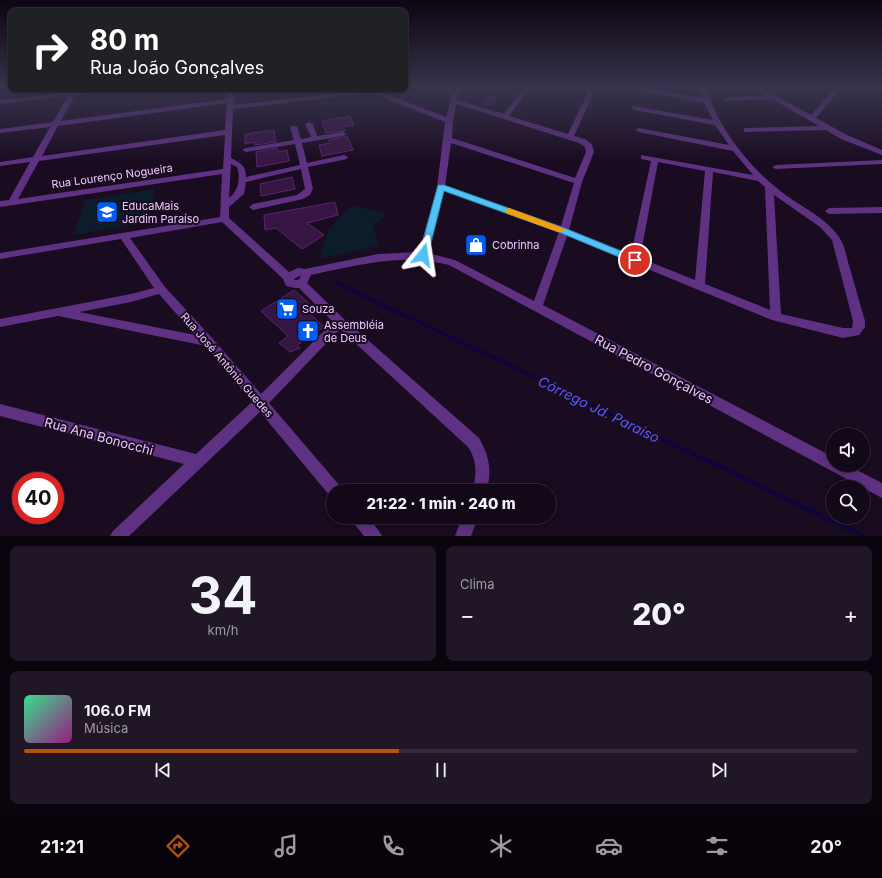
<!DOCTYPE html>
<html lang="pt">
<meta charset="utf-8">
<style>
body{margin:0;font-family:Inter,sans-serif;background:#201625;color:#f1f3f6;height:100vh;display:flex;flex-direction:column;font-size:15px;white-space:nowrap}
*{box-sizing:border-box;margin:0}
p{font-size:13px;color:#9d9aa2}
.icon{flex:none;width:22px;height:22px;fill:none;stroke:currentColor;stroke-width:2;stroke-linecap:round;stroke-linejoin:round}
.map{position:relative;height:536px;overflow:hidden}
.drawer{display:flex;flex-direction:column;gap:10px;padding:10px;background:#0a040d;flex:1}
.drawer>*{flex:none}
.top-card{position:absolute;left:8px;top:8px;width:400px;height:84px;border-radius:8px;box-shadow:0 2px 10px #0003,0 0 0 1px #322937;background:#202124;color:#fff;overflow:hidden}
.buttons{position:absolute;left:826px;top:428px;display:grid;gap:8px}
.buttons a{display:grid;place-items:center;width:44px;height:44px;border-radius:50%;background:#130818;box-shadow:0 2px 10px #0003,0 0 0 1px #322937;font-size:20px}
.speed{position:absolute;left:12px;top:472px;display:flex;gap:8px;font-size:20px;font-weight:700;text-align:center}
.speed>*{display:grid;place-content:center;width:52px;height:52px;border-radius:50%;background:#130818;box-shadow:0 2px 10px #0003,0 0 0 1px #322937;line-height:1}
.speed .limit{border:6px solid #d22;background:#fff;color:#111}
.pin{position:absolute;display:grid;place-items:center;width:34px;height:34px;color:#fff;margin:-17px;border:2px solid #fff;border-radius:50%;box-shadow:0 1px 4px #0007}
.me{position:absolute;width:44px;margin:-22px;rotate:15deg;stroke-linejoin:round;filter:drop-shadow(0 0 3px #0008)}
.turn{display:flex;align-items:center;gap:14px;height:84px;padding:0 16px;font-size:18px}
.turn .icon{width:52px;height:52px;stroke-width:2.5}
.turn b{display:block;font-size:28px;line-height:34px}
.big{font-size:30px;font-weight:800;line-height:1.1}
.drawer .tile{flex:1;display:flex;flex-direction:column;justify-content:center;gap:6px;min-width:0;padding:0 14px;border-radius:8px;background:#201625}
.drawer .dial{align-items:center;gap:0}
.dial b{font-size:52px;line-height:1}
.song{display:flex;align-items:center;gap:12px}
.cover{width:48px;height:48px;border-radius:6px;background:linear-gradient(135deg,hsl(150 70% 55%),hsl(310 70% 35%))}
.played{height:4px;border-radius:2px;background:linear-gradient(90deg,#b45309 45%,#322937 45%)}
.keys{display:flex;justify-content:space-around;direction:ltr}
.heat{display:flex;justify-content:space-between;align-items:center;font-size:22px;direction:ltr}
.drawer .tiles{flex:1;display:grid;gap:10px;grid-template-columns:1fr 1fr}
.tile:last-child{grid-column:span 2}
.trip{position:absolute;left:326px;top:484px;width:230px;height:40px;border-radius:20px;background:#130818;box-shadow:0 2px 10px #0003,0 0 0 1px #322937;font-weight:800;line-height:40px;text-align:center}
.tab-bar{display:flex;height:64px;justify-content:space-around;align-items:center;background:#08030a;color:#9d9aa2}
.tab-bar .icon{width:28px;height:28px}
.tab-bar .selected{color:#b45309}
.tab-bar b{font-size:18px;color:#f1f3f6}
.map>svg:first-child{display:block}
.green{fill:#0d1c2a}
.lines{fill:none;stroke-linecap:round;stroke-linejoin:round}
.stream-far1{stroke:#0e053f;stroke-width:3.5}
.stream{stroke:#0e053f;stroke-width:4}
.building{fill:#361543;stroke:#5b2571}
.minor{fill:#5f3183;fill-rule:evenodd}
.route{fill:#4fc3f7;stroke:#337fa1}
.slow{fill:#f59e0b}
.labels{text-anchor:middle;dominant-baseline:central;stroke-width:4;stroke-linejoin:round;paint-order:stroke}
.street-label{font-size:11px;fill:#eccaff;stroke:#190b20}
.poi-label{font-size:11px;fill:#eccaff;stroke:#190b20;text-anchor:start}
.near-street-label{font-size:13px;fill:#eccaff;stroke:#190b20}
.near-water-label{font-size:14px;font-style:italic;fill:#585aff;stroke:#190b20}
</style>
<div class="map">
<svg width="882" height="536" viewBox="0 0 882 536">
<rect width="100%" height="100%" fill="#190b20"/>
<g class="green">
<path d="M154,189C154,202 154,212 147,222L73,235L86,200Z"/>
<path d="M352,205L387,214L373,225L379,246L320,258L328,231Z"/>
</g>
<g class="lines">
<path class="stream-far1" d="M335,282L551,385"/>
<path class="stream" d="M548,384L864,536"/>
</g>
<g class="building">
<path d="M488,97L497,98L492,105L483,104Z"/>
<path d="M350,116L354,125L343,127L345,131L326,133L322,121Z"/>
<path d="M274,130L276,142L255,145V142L245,144V134Z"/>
<path d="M347,136L353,150L322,156L319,145L330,143L329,140Z"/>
<path d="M277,148L278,152L287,150L289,161L257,167L256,152Z"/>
<path d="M292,177L295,189L261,196L260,184Z"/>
<path d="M335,202L338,215L307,223L324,235L302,249L276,228L265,230L264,215Z"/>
<path d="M473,238L486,242L479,253L467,248Z"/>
<path d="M294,290L312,306L306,310L324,327L297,345L300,348L290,352L279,343L288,336L261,311Z"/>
</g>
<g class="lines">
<g class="minor">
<path d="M443,88H451L455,91L457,88H464L458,95L457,100L504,114L523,88H530L509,116L568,134L587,94L583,88H589L593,94L574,136L585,139L592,144L594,152L582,182L569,230L631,254L651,161L641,159V155L753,175L733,151L639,132L635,130L639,128L729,145L715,125L634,110L631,108L634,106L713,120L704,103L637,91L634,89L645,88L703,98L700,88H706C719,130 752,171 787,196C804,208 827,219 839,237C844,244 846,254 848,262C854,282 859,301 865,321V327L859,335L843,338L772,320L567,236L543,305L833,457V465H847L882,483V498L449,265C402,253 357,265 311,275L307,283L344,319L479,438C489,456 493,471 486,491H472C477,475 477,462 469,448L340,329L269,403L340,486L342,491H333V497L330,496L260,412L129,536H110L113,531L184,464L0,416V404L196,454L252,402L206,346L58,316L0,327V319L131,294L154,288L121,239L0,259V253L220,217L222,174L0,207V201L9,200L30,162L0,166V162L33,157L50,127L0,133V129L53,122L68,96L0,104V100L70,92L72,89H78L77,91L114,89L111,91L75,95L61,121L227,99L228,89H234V105L373,89L446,117L452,96ZM372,93L445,122L437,187L419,252L378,254L305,269L298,268L289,272L229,218V207L244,194L246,182L301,169L305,189L297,195L253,204L249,207L253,210L303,199L310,195L313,189L308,167L347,159L348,157L344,155L307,163L302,143L343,136L347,134L343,132L317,136L313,124L309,122L305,124L311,137L301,139L297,126H291L290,128L294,140L246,148L242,150L246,152L295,144L300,165L246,177C246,165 240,163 231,158L233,109ZM227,103L225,130L42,156L58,126ZM456,104L579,143L585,147L586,152L575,178L452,138L453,121ZM225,135L223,169L18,199L39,161ZM451,143L574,183L561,226L445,186ZM658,162L705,171L695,280L640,258ZM231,164L237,167C241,179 238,191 229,198ZM713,172L758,181L765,187L770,310L705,284ZM444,191L559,232L534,301L455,260L428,253ZM774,195L820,227L832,240L853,321L852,328H843L781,314ZM222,222L279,275L283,279L286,286L295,288H299L333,322L261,394L213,339L165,287L130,238ZM299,276L301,277L298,280H294V279ZM159,294L195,335L79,312L131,302Z"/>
<path d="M754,88H762L811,115L835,88H842L816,118L847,135L882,150V155L841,139L826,130L744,132V128H747L819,126L772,99L727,101L724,99L727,97L765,95Z"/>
<path d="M882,160V164L776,169L772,167L776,165Z"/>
<path d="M882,207V213L829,214L825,211L829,208Z"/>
<path d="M350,517H368L379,531L382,536H364L353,522Z"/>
<path d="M462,517H478L471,536H455Z"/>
</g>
</g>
<linearGradient id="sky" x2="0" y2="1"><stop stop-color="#0e0612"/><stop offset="0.54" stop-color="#38344e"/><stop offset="1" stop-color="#38344e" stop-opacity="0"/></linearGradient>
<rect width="882" height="163" fill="url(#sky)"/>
<path class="route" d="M438,185H444L567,229L638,258L639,260L638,262H631L561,233L444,191L428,255L423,258L420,257L419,255Z"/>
<path class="slow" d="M509,208L563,228L565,230L563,232H558L506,213V209Z"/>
<defs>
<g id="school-square" transform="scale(1.15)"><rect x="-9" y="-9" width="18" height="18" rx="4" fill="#005df5" stroke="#190b20"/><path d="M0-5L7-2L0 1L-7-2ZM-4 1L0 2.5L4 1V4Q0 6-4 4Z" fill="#fff"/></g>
<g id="shop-square" transform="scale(1.15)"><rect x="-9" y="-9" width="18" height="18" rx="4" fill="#005df5" stroke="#190b20"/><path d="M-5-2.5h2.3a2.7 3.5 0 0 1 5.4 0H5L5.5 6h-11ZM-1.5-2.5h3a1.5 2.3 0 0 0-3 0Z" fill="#fff"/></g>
<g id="supermarket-square" transform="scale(1.15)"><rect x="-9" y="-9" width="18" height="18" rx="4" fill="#005df5" stroke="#190b20"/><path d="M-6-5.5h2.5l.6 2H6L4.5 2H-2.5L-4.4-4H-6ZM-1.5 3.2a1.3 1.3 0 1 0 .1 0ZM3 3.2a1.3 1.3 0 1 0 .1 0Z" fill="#fff"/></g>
<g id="church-square" transform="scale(1.15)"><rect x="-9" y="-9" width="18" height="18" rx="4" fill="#005df5" stroke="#190b20"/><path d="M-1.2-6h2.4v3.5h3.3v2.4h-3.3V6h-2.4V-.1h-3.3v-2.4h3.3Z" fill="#fff"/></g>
</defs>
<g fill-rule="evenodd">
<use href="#school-square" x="107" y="212"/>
<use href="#shop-square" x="476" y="245"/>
<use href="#supermarket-square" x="287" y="309"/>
<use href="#church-square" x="308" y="331"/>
</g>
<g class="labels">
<g class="street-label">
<text transform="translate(112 176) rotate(-8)">Rua Lourenço Nogueira</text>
<text transform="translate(227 365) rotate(49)">Rua José Antônio Guedes</text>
</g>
<g class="poi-label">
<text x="122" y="206">EducaMais<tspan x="122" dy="13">Jardim Paraíso</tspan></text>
<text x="492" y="245">Cobrinha</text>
<text x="302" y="309">Souza</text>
<text x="324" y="325">Assembléia<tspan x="324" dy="13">de Deus</tspan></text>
</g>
<g class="near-street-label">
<text transform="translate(654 369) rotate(28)">Rua Pedro Gonçalves</text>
<text transform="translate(99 436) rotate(15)">Rua Ana Bonocchi</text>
</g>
<g class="near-water-label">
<text transform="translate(599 409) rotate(26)">Córrego Jd. Paraiso</text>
</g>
</g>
</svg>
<div class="buttons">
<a><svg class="icon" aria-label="sound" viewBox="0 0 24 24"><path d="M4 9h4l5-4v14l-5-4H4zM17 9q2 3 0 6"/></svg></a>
<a><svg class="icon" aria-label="search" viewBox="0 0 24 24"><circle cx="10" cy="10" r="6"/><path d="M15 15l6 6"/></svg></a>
</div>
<div class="speed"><div class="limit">40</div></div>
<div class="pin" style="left:635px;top:260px;background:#d93025"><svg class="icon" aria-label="arrive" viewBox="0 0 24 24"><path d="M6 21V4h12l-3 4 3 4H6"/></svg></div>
<svg class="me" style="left:423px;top:255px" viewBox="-20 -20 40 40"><path d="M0-17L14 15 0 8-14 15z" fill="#4fc3f7" stroke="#fff" stroke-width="4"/></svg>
<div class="trip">21:22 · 1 min · 240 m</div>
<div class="top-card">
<div class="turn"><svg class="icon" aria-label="right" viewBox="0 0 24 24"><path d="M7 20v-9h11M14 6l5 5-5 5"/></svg><div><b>80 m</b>Rua João Gonçalves</div></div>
</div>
</div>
<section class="drawer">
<div class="tiles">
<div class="tile dial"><b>34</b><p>km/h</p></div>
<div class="tile"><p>Clima</p>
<div class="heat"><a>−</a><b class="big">20°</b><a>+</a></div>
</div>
<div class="tile">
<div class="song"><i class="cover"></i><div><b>106.0 FM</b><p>Música</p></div></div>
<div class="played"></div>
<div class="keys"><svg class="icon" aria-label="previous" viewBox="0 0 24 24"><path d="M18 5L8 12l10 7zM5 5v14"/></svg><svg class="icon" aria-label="pause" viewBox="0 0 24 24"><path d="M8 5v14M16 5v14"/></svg><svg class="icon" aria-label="next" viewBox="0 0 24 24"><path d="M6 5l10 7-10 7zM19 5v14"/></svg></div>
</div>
</div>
</section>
<nav class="tab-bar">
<b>21:21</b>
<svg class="icon selected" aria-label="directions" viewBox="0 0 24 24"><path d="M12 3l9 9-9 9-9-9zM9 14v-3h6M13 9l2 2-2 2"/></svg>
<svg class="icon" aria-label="music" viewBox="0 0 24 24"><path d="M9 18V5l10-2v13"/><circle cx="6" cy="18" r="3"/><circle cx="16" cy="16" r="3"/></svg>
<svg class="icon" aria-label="phone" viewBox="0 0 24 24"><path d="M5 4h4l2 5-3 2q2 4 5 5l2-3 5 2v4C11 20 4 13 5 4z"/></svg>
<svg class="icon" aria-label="climate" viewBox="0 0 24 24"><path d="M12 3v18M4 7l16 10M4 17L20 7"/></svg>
<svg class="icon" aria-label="car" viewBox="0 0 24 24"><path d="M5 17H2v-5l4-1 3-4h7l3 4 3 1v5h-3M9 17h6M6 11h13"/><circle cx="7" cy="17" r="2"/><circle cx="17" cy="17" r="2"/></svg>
<svg class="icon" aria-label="filters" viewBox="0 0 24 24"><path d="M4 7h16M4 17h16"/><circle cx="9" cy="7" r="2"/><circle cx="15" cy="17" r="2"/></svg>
<b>20°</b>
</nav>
